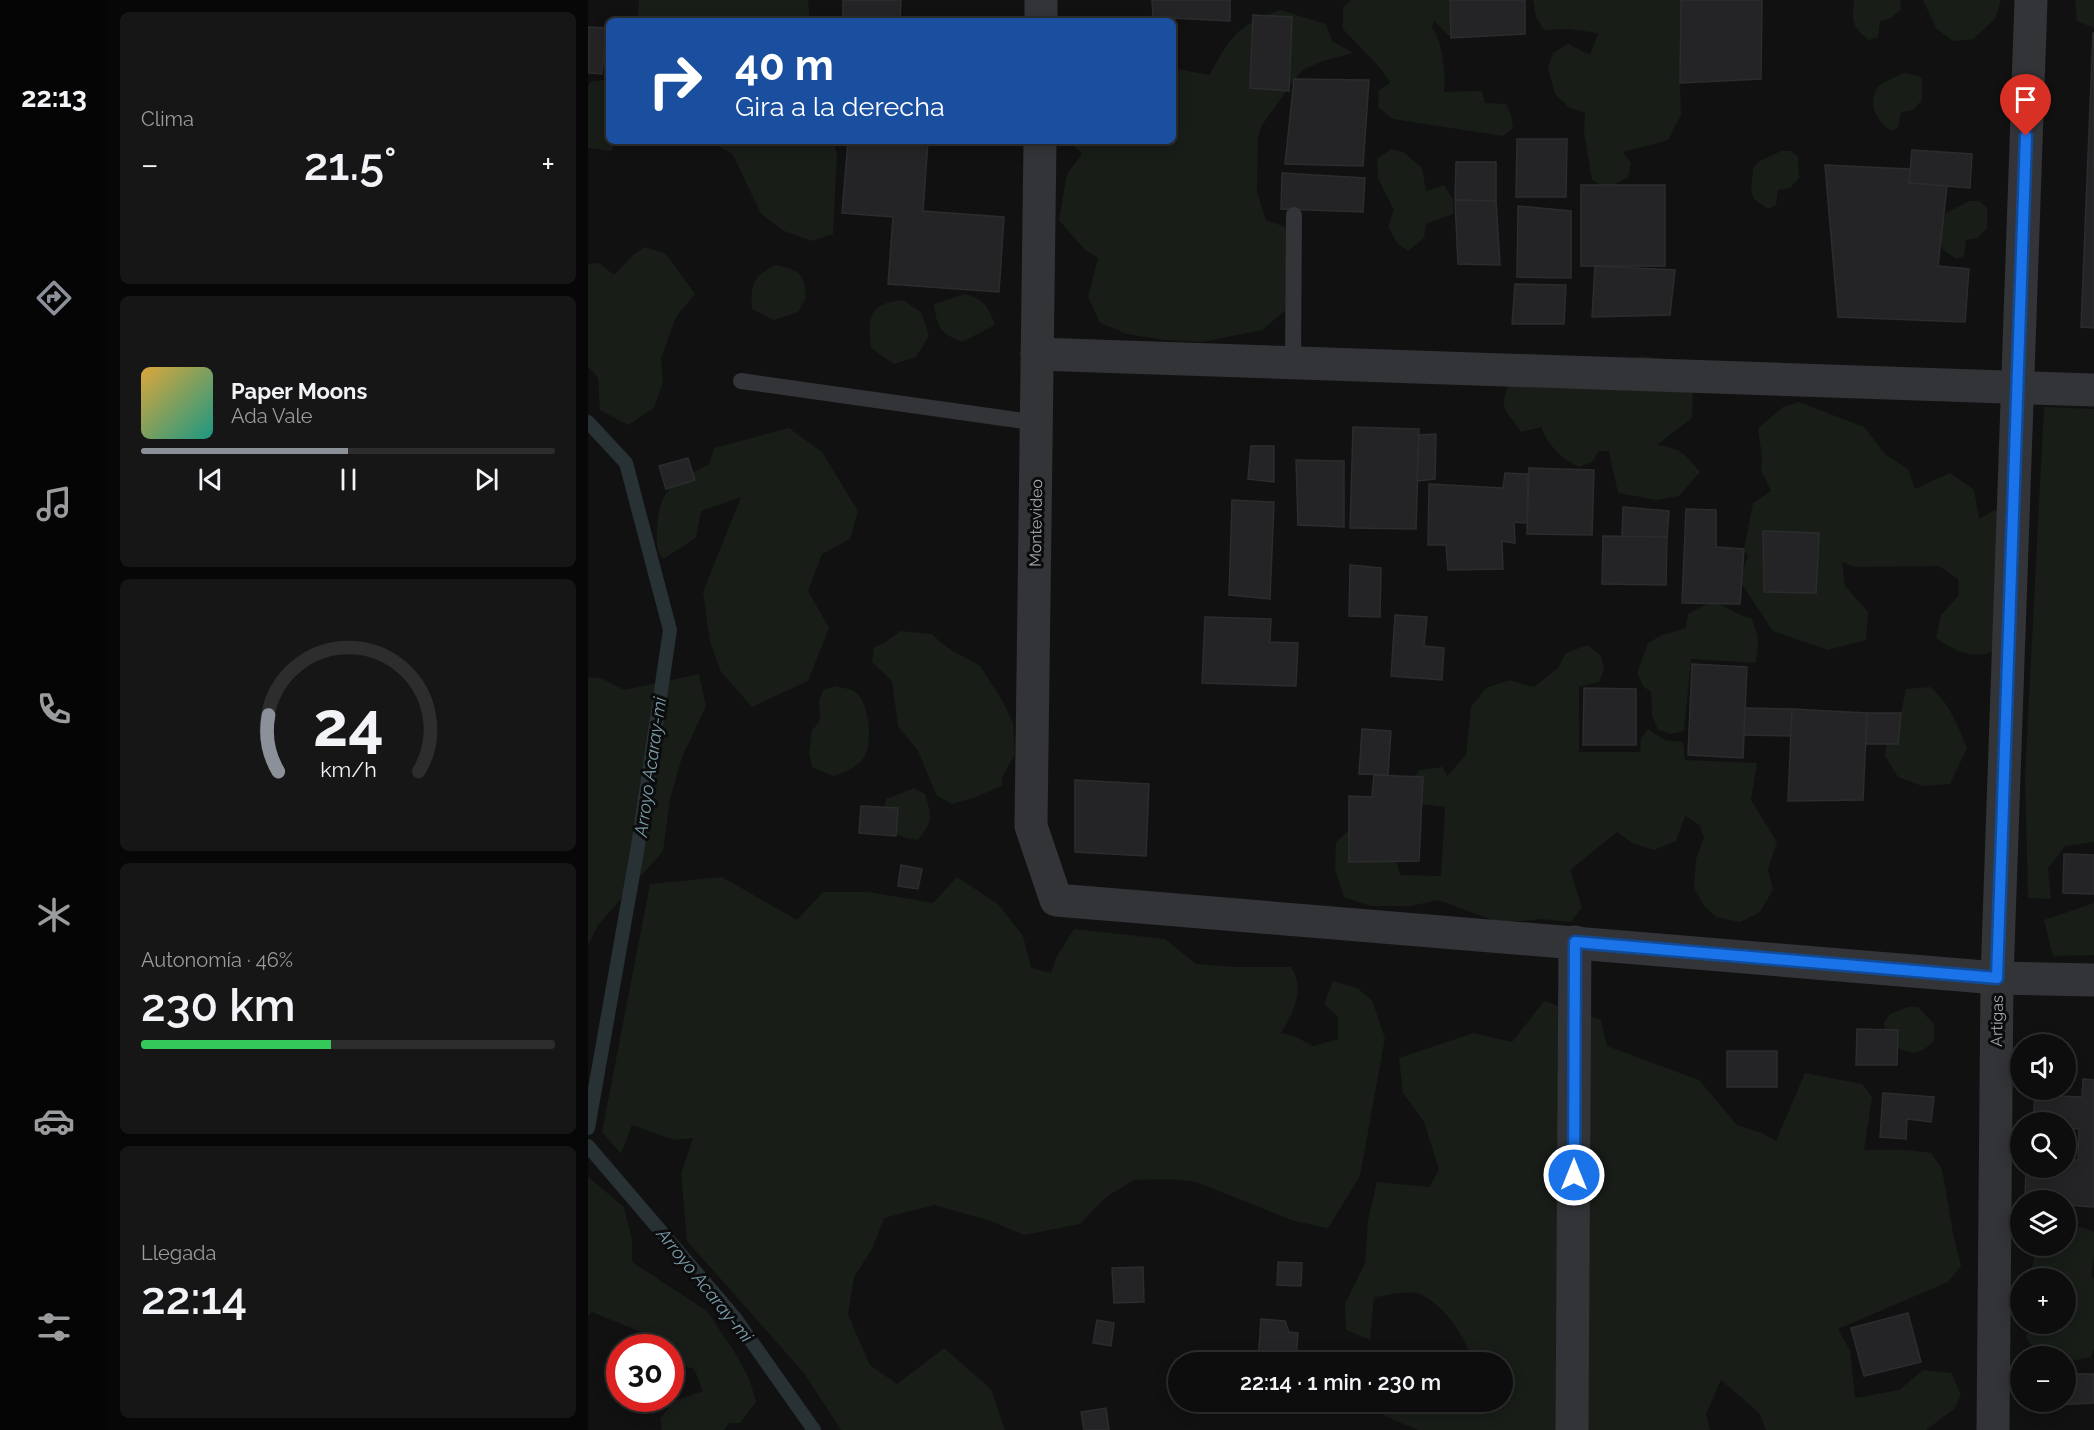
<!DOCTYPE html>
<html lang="es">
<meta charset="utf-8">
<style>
body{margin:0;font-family:Raleway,sans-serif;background:#161617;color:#f1f3f6;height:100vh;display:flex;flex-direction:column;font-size:22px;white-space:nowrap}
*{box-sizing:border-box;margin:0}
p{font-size:20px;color:#9a9c9e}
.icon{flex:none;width:33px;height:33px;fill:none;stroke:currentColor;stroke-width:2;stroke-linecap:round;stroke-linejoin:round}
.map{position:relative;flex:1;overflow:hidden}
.panel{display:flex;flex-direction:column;gap:12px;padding:12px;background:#070708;width:480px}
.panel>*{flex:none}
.guide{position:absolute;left:18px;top:18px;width:570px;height:126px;border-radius:9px;box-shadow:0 3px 15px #0003,0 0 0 2px #2d2d2e;background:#1a4fa0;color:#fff;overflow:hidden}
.tools{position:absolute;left:1422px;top:1034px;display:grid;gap:12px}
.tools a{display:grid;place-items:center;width:66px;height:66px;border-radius:50%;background:#0d0d0e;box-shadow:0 3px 15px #0003,0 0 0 2px #2d2d2e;font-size:30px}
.speed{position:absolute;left:18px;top:1334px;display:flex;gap:12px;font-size:30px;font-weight:700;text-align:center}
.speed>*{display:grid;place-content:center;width:78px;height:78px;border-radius:50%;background:#0d0d0e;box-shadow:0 3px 15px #0003,0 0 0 2px #2d2d2e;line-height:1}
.speed .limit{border:9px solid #d22;background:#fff;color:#111}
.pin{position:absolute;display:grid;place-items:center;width:51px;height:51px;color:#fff;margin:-62px -26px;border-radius:50% 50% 50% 0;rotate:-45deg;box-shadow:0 0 6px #0007}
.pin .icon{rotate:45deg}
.me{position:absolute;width:66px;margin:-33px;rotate:0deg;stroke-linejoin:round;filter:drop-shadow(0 0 4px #0008)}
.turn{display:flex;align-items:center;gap:21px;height:126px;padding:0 30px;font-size:27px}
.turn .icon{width:78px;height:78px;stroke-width:2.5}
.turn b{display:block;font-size:42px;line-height:51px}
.big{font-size:45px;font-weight:600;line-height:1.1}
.panel .tile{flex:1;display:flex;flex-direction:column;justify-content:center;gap:9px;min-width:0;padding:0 21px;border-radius:9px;background:#161617}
.panel .dial{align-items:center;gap:0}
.dial svg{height:156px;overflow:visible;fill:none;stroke:#2d2d2e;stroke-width:7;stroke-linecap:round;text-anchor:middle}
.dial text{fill:#f1f3f6;stroke:none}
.song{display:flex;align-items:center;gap:18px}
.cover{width:72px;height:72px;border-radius:9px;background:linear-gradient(135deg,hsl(40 70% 55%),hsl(170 70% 35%))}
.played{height:6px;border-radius:3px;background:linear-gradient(90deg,#8c9099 50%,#2d2d2e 50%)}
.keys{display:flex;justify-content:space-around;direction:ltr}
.heat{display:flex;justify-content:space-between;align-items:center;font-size:33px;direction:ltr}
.charge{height:9px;border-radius:4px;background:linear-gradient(90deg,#34c759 46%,#2d2d2e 0)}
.trip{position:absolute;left:580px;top:1352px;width:345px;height:60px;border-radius:30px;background:#0d0d0e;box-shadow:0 3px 15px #0003,0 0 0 2px #2d2d2e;font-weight:600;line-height:60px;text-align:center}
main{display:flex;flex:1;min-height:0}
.dock{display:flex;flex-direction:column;width:108px;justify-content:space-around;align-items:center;background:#050506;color:#9a9c9e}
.dock .icon{width:42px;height:42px}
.dock .on{color:#8c9099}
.dock b{font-size:27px;color:#f1f3f6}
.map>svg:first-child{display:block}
.green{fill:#181d18}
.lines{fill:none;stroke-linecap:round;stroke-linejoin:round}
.stream{stroke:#283235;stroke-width:14}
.building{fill:#242426;stroke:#2b2c2e;stroke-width:1.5}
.service{stroke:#323437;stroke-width:16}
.minor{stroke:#323437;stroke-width:33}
.route-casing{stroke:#114b97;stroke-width:15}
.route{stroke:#1a73e8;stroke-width:10}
.labels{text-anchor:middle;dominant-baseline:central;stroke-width:6;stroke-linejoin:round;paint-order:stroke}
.street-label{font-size:16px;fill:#a3abb2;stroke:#0c0c0d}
.water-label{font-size:18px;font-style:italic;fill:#7c9eab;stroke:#0c0c0d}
</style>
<main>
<nav class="dock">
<b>22:13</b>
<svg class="icon on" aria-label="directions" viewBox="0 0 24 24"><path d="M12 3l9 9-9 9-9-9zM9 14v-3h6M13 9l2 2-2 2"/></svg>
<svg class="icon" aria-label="music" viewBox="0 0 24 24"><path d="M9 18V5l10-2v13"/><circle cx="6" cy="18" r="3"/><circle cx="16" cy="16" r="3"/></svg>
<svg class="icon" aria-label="phone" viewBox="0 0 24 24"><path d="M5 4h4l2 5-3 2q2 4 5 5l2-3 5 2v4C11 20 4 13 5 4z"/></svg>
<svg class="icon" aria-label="climate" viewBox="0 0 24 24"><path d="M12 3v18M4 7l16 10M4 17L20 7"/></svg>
<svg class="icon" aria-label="car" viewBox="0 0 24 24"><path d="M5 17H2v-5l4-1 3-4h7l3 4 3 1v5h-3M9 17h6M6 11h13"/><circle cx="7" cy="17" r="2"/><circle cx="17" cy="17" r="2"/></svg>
<svg class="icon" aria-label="filters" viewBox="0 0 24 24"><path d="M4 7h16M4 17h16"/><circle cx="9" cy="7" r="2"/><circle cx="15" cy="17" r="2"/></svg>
</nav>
<section class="panel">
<div class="tile"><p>Clima</p>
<div class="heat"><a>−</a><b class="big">21.5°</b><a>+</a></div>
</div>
<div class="tile">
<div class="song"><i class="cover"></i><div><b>Paper Moons</b><p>Ada Vale</p></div></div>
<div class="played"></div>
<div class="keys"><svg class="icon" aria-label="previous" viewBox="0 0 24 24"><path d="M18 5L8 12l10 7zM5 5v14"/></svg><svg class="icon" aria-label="pause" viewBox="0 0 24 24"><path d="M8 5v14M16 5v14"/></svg><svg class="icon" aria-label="next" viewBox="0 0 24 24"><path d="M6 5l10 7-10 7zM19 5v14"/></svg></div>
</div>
<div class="tile dial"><svg viewBox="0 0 100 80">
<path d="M14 69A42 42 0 1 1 86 69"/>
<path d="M14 69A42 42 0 0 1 9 40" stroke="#8c9099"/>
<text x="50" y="56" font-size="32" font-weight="700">24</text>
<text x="50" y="72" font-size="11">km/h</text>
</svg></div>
<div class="tile"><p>Autonomía · 46%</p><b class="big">230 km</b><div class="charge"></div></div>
<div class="tile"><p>Llegada</p><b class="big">22:14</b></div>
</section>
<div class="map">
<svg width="1506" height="1430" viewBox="0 0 1506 1430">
<rect width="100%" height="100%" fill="#111112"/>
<g class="green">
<path d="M51,0H220L222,21H49Z"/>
<path d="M763,0H891L874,36L860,35L846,21L844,28C855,42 858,75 856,92L894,91L897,103L918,104L923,115L925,128L915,136L805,119L790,107L791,90L802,83L793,69L755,29V7Z"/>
<path d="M945,0H1130L1104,78L1092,83L1093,115L1080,140L1035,152L1043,163L1040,177L1020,188L1004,180L996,132L997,113L982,108L967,94L960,68L965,53L980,44L1002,55L1010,33L981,29L956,30L948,17Z"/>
<path d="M1266,0H1312L1313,9L1303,18L1292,21L1290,37L1281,40C1263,26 1264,21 1266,0Z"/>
<path d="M1335,0H1413L1407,19L1385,39L1365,41L1348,28Z"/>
<path d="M1487,0H1506V28L1489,21Z"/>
<path d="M692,10L738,24L744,41L765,53L732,62L713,71L674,125L670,137L669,192L678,220L709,231L699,309L674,330L614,342L578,340L539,334L512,323L500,297L510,258L496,249L471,220L479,174L494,154L481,141H585V70L590,69L621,75C645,35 646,27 692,10Z"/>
<path d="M1316,73L1331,76L1334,80V100L1325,110L1313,112L1310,128L1303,131C1290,121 1280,107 1288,90C1292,82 1308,77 1316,73Z"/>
<path d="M21,80V141H27L24,151L0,148V85L5,81Z"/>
<path d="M123,141H245L249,154L245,234L224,241L196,231L173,214L145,155Z"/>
<path d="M804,149L815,152L834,168L838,191L856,185L865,200V214L838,224L836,238L820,251L809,243L800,227L806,210L790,178L789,158Z"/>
<path d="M1193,151H1203L1210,157L1211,178L1202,188L1190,190L1188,205L1180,209L1166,199L1163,191L1165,168L1170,162Z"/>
<path d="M1381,201H1391L1399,208V228L1390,238L1378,240L1376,256L1368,259L1355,250L1351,241L1353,218L1358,213Z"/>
<path d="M57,247L78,254L107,294L88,317L73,358L75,382L66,408L40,425L12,410L10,378L0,366V264L11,263L26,275L45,255Z"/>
<path d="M188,265C212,271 216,272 218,298L210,312L186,320L164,309C162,284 165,276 188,265Z"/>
<path d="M377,294C397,300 400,306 407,325L374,342C352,333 349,328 346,304Z"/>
<path d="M315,300L333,312L341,336L328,357L306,364L283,348C279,318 281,303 315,300Z"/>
<path d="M1054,356L1088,361L1105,383L1104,418L1069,445C1093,448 1097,454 1112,472L1091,496L1069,500L1030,493L1021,451H1011L1004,462L991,467C973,459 960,445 953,427L933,432C917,408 909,408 923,381Z"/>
<path d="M1211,402L1276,427L1298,455L1320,469L1327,489L1362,473L1386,490L1391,519L1407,510L1433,513L1404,652C1382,659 1367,651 1348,638L1353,615L1371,595L1370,579L1351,566L1267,567L1254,562L1257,586L1280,612L1278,640L1240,650L1185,631L1151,580L1160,557L1156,549L1165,503L1183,491L1173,470L1174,458L1170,428L1195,407Z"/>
<path d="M1456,407L1506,409V842L1477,846L1460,868L1463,899L1440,898L1437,776Z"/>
<path d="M201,428L234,452L270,511L262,539L234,554L220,591L241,628L220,681L164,707L133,672L122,642L115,592L153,497L113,511L108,538L75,559C67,549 69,541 69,528C71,487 88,482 121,464L126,448Z"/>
<path d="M1121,603C1137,603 1147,615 1163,618C1171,634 1172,645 1167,663L1103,659L1096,731L1083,734L1070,730L1064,715L1063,692L1055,686L1049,673L1060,643L1074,635L1098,628L1100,614Z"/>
<path d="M312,631L343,634L360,648L392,666L414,700L425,723L427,754L414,777V786L383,799L364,804L349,796L330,751L310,726L304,681L284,662L286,647L295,644Z"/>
<path d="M999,645L1013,656L1016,670L1011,682L991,687V752H1052L1053,738L1060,729L1077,740L1095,742L1097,760L1169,763L1163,800L1189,842L1180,869L1185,890L1172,912L1152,922L1128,917L1116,906L1106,888L1108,859L1116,837L1111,825L1097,816L1088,841L1066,850L1044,843L1029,832L982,870L994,907L983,922L953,919L913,923L850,900L823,906H783L756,897L747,869L748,842L767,824L805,848L812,875L853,876L857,807L826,803L822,785L831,770L855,767L859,776L878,755L883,707L898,688L921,680L946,687L970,668L978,653Z"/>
<path d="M111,674L118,706L94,757L82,799L75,851L10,925L0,945V677L13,678L36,690Z"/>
<path d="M248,686C253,688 261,688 266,691C282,700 286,747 274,760C266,769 256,772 245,776L224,767L221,752L224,731L232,720L231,701L235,690Z"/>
<path d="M1342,687C1362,704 1369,724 1379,748L1362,784L1334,786L1310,777L1297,756L1300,729L1313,713L1318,689Z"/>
<path d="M326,788L337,794C344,817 345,821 330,840C304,837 293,827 298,799Z"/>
<path d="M134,877L209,920L235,892H281L345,903L369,877L410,904L435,936L443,968L463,973L468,958L486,929L577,939L608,964L647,967H703C718,990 705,1012 693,1033L708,1037L725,1046L750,1039V1017L736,1004L745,981L769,988L784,1000L797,1038L772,1176L740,1228L706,1221L608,1182L582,1179L546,1180L518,1197L492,1224L436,1235L400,1220L346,1205L296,1218L284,1249L266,1277L260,1315L282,1365L309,1384L356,1348L403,1389L417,1430H253L216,1373L99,1241L93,1174L105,1138L86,1140L44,1125L33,1154L14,1132L62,884Z"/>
<path d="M1506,903V955L1465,956L1456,920Z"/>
<path d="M956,1001L1013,1020L1019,1046L1111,1080L1149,1125L1174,1133L1188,1141L1217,1073L1274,1084L1284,1097L1276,1150H1320L1343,1153L1354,1169L1365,1233L1373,1266L1360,1282L1250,1329L1262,1350L1267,1398L1311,1390L1335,1370L1363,1373L1373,1395L1366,1409L1338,1430H1178L1171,1413L1133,1380L1118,1414L1122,1430H830L799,1417L777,1401H915V1362H884C880,1338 853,1301 829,1293C818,1290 798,1296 786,1297L782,1340L758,1330L757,1304L777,1263L780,1220L789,1182L841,1187L851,1170L836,1122L815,1093L811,1058L886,1033L924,1042Z"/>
<path d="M1320,1007H1330L1346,1024V1041C1327,1060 1317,1053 1298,1039L1296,1023L1302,1014Z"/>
<path d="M0,1177L36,1207L44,1240V1262L119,1311L149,1356L162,1381L168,1402L152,1423H142L135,1430H74L72,1419L85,1401L115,1391L106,1369L83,1362L82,1347H74L70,1339L4,1312L0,1315Z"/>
<path d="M1493,1227L1506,1232V1256L1503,1277L1506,1278V1348L1503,1357L1478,1362V1356H1451L1438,1338L1443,1323H1478V1278L1442,1277L1447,1253V1245H1478V1229Z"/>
</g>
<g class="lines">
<g class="stream">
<path d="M0,422L38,463L82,630L50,846L0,1128"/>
<path d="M0,1146L147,1318L226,1430"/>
</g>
</g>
<g class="building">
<path d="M255,0H313L312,21H255Z"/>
<path d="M564,0H642V21L565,17Z"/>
<path d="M862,0H937V34L863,38Z"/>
<path d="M1093,0H1174L1173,79L1092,83Z"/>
<path d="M665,15L704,17L701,91L662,88Z"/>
<path d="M0,27L18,28L14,74L0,73Z"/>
<path d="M1505,33H1506V328L1493,327Z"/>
<path d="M706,79L781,80L775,166L697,164Z"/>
<path d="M929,139H979L978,197H928Z"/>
<path d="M260,141H340L335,211L416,217L411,292L300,284L305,217L254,213Z"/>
<path d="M1324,150L1384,154L1382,188L1321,183Z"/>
<path d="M868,162H908V201L867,200Z"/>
<path d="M1237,165L1322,169L1321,183L1359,186L1350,266L1381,269L1377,322L1250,317Z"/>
<path d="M694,173L777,178L775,212L693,209Z"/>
<rect x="993" y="185" width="84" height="81"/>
<path d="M867,200L908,201L912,265L870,264Z"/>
<path d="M930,206L983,211V278L929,277Z"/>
<path d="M1007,266L1087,270L1082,315L1004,317Z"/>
<path d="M927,284L978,285L976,324H924Z"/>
<path d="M765,427L831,429L828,529L762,528Z"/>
<path d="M848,434L847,479L829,481L831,435Z"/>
<path d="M663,446H686V482L660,479Z"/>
<path d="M100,458L107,480L78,489L71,466Z"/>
<path d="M708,460L756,461V527L710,525Z"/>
<path d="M941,468L1006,470L1004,535L939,534Z"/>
<path d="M917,473L940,474L939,523L926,522L927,543L914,541L915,569L860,570L858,545H840L841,484L915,488Z"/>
<path d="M644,500L686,502L682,599L641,595Z"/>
<path d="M1035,507L1081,511L1079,537H1034Z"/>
<path d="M1098,509L1128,510V547L1156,549L1152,604L1094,603Z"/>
<path d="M1175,531L1231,533L1228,593L1176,592Z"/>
<path d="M1015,536L1079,537L1078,585L1014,584Z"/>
<path d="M762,565L793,568L792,617L761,616Z"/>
<path d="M807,615L839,617L836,646L856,648L854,680L803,676Z"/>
<path d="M617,617L683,619L682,642L710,643L708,686L614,683Z"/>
<path d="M1104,664L1159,667L1155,758L1100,755Z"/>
<path d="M996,688L1048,689V745H995Z"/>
<path d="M1157,708L1204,709L1203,736L1156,735Z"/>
<path d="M1204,709L1279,713L1275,800L1200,801Z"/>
<path d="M1279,713H1313L1310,744H1278Z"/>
<path d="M774,729L803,731L800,775L771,774Z"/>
<path d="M786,775L835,777L831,861L761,862V796L784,797Z"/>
<path d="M487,780L561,784L558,856L487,852Z"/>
<path d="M273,806L310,808L308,836L271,833Z"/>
<path d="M1476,854L1506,855V894L1475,893Z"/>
<path d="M313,865L334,869L330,889L310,886Z"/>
<path d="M1269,1029L1310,1030L1309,1065H1268Z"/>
<rect x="1139" y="1051" width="50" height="36"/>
<path d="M1495,1079L1506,1080V1207L1478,1205V1200H1437L1438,1167H1478V1159L1490,1160L1491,1129L1478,1128V1122H1445L1447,1095L1494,1097Z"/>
<path d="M1295,1093L1346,1097L1343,1122L1319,1119L1318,1139L1292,1137Z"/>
<path d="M690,1262L714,1263L713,1286L689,1285Z"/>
<path d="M555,1267L556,1302L526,1303L524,1268Z"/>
<path d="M1320,1313L1333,1362L1276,1376L1263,1328Z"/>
<path d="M673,1319L697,1321L701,1332L710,1333L708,1362H670Z"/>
<path d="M509,1320L526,1323L523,1346L505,1343Z"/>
<path d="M1478,1374H1506V1403L1468,1405V1401H1478Z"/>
<path d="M518,1408L521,1430H496L493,1412Z"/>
</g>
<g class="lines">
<g class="service">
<path d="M705,362L706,215"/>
<path d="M153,381L450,423"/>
</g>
<g class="minor">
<path d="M453,21V0"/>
<path d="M452,141L443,826L468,900L1409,978L1506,980"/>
<path d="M449,354L1506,390"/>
<path d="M984,1430L987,942"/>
<path d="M1405,1430L1409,978L1443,0"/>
</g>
</g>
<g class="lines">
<g class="route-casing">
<path id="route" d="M986,1175L987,942L1409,978L1438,136"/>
</g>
<use href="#route" class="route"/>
</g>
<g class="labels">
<g class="street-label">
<text transform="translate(448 523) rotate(-89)">Montevideo</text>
<text transform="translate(1409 1021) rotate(-89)">Artigas</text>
</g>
<g class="water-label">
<text transform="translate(62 767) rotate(-82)">Arroyo Acaray-mi</text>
<text transform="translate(117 1285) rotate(51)">Arroyo Acaray-mi</text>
</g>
</g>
</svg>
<div class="tools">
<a><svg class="icon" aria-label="sound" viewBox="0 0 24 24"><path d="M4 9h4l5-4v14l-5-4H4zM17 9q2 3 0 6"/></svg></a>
<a><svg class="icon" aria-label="search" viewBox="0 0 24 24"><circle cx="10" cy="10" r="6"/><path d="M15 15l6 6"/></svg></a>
<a><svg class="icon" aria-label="layers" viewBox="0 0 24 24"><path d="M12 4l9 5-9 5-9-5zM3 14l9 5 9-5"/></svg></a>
<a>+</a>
<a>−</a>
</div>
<div class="speed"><div class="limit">30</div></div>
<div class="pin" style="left:1438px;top:136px;background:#d93025"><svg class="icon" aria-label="arrive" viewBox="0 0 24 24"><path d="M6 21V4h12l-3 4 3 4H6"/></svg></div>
<svg class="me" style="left:986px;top:1175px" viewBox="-20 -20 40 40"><circle r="17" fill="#1a73e8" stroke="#fff" stroke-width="3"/><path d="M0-11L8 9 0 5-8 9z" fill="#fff"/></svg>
<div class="trip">22:14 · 1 min · 230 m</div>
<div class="guide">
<div class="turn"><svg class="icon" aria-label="right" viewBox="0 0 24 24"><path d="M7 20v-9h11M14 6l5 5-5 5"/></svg><div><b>40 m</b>Gira a la derecha</div></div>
</div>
</div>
</main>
